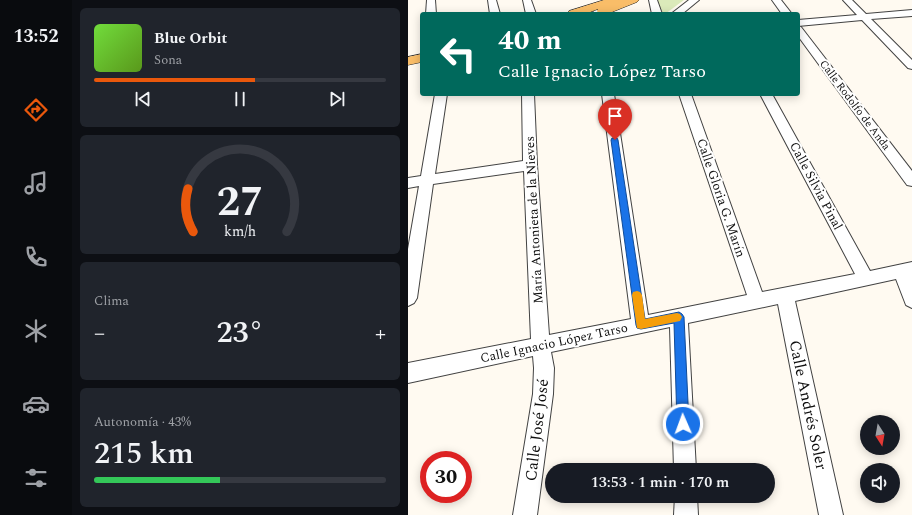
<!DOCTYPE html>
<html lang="es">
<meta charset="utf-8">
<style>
body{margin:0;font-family:Spectral,serif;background:#20242c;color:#f1f3f6;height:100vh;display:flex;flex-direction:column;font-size:15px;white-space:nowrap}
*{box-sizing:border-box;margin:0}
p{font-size:13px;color:#9ea1a6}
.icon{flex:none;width:22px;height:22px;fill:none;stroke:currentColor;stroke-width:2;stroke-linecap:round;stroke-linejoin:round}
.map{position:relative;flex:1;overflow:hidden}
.drawer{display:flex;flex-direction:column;gap:8px;padding:8px;background:#0d0f14;width:336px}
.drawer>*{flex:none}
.top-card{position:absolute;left:12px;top:12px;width:380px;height:84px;border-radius:4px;box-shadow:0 2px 10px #0003;background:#00695c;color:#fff;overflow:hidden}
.needle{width:26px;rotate:169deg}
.fabs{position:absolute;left:452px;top:415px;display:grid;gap:8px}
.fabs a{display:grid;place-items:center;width:40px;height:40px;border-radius:50%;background:#171b24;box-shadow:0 2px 10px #0003;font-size:20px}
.speed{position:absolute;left:12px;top:451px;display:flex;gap:8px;font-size:20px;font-weight:700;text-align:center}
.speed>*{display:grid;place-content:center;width:52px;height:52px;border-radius:50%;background:#171b24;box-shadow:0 2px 10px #0003;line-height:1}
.speed .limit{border:6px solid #d22;background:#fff;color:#111}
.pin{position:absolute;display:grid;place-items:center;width:34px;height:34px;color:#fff;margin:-41px -17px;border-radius:50% 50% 50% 0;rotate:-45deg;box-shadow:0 0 4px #0007}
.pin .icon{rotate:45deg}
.me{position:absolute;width:44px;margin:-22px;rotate:358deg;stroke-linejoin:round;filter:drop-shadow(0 0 3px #0008)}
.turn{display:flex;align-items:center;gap:14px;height:84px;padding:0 12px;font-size:18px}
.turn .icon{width:52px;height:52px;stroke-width:2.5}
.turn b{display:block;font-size:28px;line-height:34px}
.big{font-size:30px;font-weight:600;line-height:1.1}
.drawer .widget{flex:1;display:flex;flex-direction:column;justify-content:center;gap:6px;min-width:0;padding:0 14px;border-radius:6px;background:#20242c}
.drawer .dial{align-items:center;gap:0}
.dial svg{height:104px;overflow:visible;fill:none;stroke:#363941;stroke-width:7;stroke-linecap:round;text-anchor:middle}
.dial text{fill:#f1f3f6;stroke:none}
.song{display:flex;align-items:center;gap:12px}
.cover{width:48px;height:48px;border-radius:6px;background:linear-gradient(135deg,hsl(100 70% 55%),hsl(90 70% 35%))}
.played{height:4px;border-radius:2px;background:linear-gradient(90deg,#ea580c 55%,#363941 55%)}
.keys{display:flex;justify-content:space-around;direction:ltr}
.heat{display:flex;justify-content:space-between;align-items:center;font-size:22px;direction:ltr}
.charge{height:6px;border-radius:3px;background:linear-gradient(90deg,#34c759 43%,#363941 0)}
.trip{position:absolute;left:137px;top:463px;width:230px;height:40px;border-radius:20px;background:#171b24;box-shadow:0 2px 10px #0003;font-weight:600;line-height:40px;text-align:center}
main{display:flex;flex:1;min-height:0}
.tabs{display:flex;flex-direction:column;width:72px;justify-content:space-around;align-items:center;background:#090b0e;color:#9ea1a6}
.tabs .icon{width:28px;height:28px}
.tabs .active{color:#ea580c}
.tabs b{font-size:18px;color:#f1f3f6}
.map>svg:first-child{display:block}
.green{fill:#dbeaba}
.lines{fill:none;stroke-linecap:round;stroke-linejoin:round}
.minor-casing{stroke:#424242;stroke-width:2}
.major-casing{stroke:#202020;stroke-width:1}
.minor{fill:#fff;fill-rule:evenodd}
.major{fill:#f9bd68;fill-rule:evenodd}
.route{fill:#1a73e8;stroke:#114b97}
.slow{fill:#f59e0b}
.labels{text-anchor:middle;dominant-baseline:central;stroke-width:4;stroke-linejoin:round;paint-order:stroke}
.far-street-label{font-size:11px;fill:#0f0f0f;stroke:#fff}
.street-label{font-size:13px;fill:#0f0f0f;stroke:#fff}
.near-street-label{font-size:16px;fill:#0f0f0f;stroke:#fff}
</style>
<main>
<nav class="tabs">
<b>13:52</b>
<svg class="icon active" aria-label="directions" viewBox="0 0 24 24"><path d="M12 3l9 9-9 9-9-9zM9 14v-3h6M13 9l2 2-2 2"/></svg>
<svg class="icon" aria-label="music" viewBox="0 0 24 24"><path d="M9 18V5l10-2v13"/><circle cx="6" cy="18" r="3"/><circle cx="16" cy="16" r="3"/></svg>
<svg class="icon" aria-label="phone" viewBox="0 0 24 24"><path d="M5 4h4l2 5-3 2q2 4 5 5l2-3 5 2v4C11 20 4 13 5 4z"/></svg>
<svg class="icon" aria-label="climate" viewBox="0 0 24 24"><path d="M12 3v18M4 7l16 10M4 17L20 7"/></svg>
<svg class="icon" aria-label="car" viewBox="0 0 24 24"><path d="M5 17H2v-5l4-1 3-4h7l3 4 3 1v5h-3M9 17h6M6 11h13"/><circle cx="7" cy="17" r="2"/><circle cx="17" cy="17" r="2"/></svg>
<svg class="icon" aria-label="filters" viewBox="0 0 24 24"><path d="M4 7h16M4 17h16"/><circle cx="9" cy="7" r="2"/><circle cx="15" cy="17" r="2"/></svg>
</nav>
<section class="drawer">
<div class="widget">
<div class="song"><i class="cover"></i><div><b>Blue Orbit</b><p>Sona</p></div></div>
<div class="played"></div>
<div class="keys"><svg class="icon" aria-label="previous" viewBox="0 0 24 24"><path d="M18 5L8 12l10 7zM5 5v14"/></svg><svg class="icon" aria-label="pause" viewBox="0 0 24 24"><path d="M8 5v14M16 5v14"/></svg><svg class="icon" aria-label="next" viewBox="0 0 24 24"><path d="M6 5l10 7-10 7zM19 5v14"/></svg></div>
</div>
<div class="widget dial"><svg viewBox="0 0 100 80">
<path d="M14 69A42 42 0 1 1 86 69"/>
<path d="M14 69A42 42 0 0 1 10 36" stroke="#ea580c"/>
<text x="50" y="56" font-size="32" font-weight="700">27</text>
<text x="50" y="72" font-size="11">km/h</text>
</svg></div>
<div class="widget"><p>Clima</p>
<div class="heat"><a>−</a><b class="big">23°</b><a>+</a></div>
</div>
<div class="widget"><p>Autonomía · 43%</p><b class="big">215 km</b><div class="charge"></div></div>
</section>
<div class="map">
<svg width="504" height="515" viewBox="0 0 504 515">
<rect width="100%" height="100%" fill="#fffaf1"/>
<path class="green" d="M248,0H276L257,14H254Z"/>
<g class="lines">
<g class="minor-casing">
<g id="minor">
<path d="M19,0H27L28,14H18Z"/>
<path d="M80,0H88L92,14H82Z"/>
<path d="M115,0H123L128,14H118Z"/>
<path d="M241,0H249L254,14H244Z"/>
<path d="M281,0H291L274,14H263Z"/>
<path d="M364,0H373L384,14H374Z"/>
<path d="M435,0H444L458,14L504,10V16L463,19L504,60V69L500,68L454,20L390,26V20L449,15Z"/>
<path d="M189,10L192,11L194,14H184L186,11Z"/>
<path d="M390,26L393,27L504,171V186L499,185L390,36Z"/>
<path d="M27,94H39L27,174L115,161L114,94H126L129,165L141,335L223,319L194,94H206L240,315L339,295L271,94H283L354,292L447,274L352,94H364L462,271L504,262V308L498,305L488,279L387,301L435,515H411L370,304L280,323L288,470H266L262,327L143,352L146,368L145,394L129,515H105L125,394L126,368L125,356L0,383V363L123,339L116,171L25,184L9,298L6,303L0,306V249L11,186L0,188V178L13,176Z"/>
<path d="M267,496H289L290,515H266Z"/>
</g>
</g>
<g class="major-casing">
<g id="major">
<path d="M196,0H231L229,2L199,14H191L189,11L190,9L177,14H159L161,11Z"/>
<path d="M14,54V62L0,65V57Z"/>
</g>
</g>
<use href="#minor" class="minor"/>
<use href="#major" class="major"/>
</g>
<path class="route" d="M204,138H209L210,140L237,319L271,312L274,314L276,317L281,424L279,428L275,430L271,428L269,424L266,323L233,329L229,328L228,325L203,140Z"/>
<path class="slow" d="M229,291L232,292L234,295L237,319L269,313L272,314L274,317L272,321L233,329L229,328L224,295L225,292Z"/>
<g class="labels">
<g class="far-street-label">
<text transform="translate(447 105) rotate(53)">Calle Rodolfo de Anda</text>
</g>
<g class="street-label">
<text transform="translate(408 186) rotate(62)">Calle Silvia Pinal</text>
<text transform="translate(313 198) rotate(71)">Calle Gloria G. Marín</text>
<text transform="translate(126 220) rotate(-93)">María Antonieta de la Nieves</text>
<text transform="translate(146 343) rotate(-12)">Calle Ignacio López Tarso</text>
</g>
<g class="near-street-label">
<text transform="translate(400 405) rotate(78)">Calle Andrés Soler</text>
<text transform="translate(129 430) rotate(-83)">Calle José José</text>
</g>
</g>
</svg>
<div class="fabs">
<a><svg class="needle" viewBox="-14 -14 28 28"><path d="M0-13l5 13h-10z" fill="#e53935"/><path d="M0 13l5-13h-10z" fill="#9ea1a6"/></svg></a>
<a><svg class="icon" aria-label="sound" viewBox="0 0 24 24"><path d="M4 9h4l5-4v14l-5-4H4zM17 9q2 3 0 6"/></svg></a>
</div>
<div class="speed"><div class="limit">30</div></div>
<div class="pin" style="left:207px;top:140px;background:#d93025"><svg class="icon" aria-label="arrive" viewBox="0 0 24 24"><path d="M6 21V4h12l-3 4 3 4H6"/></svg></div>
<svg class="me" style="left:275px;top:424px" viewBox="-20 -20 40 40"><circle r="17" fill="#1a73e8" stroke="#fff" stroke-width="3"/><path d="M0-11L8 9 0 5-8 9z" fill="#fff"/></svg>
<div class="trip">13:53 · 1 min · 170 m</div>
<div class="top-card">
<div class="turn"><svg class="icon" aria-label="left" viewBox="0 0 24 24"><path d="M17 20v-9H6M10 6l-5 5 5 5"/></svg><div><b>40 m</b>Calle Ignacio López Tarso</div></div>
</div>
</div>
</main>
